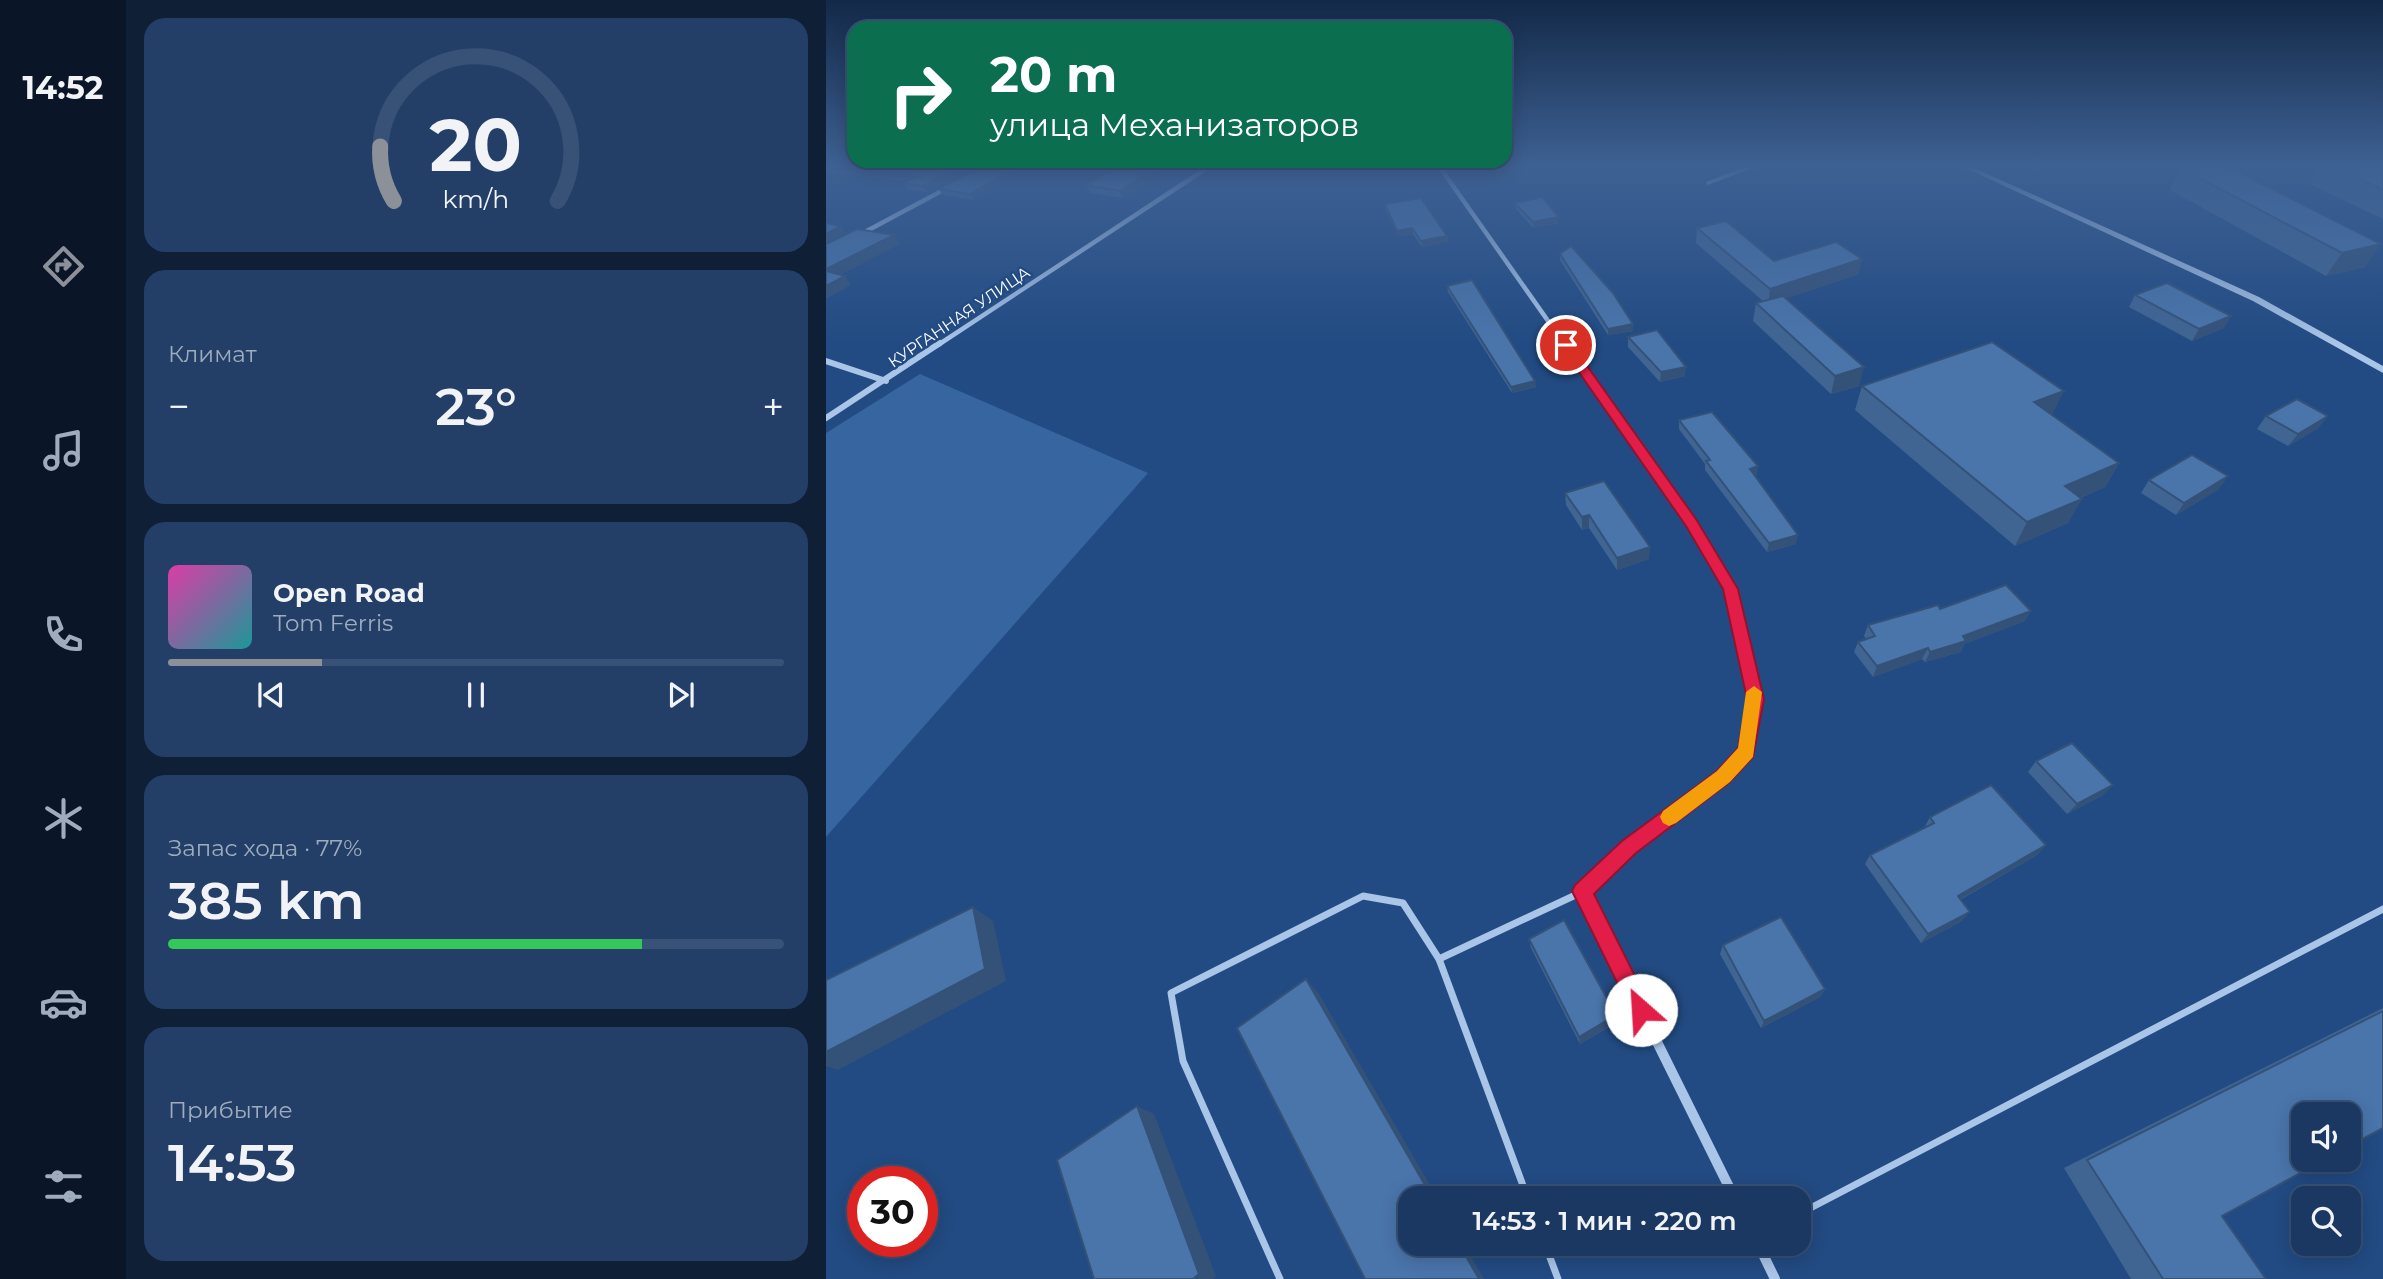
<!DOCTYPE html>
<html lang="ru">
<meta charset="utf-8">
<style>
body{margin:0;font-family:Montserrat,sans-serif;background:#233f68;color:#f1f3f6;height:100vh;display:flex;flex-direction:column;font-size:26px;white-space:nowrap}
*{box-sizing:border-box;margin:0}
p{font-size:23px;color:#9facbe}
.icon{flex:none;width:38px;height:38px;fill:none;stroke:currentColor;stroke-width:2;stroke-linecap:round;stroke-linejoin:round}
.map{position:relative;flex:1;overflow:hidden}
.sheet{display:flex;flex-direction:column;gap:18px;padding:18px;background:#0e1f36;width:700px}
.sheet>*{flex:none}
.guide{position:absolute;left:21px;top:21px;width:665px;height:147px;border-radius:21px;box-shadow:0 4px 18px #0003,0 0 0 2px #385277;background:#0b6e4f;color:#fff;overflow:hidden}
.tools{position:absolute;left:1465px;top:1102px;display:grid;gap:14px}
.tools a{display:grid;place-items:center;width:70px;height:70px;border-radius:14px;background:#1a3862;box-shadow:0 4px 18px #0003,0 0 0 2px #385277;font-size:35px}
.speed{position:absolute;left:21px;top:1166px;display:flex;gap:14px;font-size:35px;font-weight:700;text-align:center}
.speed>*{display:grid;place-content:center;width:91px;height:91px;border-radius:50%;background:#1a3862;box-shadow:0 4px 18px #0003,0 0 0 2px #385277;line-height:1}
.speed .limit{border:10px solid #d22;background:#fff;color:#111}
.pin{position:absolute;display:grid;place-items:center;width:60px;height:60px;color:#fff;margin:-30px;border:4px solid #fff;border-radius:50%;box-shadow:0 2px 7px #0007}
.me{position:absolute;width:77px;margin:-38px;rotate:334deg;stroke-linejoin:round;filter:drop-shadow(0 0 5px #0008)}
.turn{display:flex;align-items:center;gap:24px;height:147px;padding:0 28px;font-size:32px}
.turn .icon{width:91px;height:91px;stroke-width:2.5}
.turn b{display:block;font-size:49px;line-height:60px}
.big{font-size:52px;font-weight:600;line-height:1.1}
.sheet .widget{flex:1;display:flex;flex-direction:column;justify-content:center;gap:10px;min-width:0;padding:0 24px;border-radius:21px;background:#233f68}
.sheet .dial{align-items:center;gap:0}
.dial svg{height:182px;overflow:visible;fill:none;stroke:#385277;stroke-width:7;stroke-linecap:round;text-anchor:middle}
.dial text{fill:#f1f3f6;stroke:none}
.song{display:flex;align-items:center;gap:21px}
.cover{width:84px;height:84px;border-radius:10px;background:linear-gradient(135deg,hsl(320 70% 55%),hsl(180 70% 35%))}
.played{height:7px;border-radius:4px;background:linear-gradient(90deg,#8c9099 25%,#385277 25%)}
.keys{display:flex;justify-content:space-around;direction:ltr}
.heat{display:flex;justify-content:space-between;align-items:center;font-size:38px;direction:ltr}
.charge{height:10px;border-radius:5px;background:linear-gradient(90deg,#34c759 77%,#385277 0)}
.trip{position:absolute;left:572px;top:1186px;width:413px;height:70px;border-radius:21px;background:#1a3862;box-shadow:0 4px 18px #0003,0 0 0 2px #385277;font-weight:600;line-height:70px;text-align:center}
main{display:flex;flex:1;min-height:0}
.dock{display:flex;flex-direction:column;width:126px;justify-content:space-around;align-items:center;background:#0a1627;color:#9facbe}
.dock .icon{width:49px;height:49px}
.dock .on{color:#8c9099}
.dock b{font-size:32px;color:#f1f3f6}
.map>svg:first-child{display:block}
.green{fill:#3665a0}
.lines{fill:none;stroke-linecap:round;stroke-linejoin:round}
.service-far1{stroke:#a9c5e8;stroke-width:3.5}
.service{stroke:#a9c5e8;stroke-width:7}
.minor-far3{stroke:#a9c5e8;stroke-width:4.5}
.minor-far2{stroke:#a9c5e8;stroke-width:6}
.minor-far1{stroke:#a9c5e8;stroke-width:8}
.minor{stroke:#a9c5e8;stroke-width:10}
.tertiary{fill:#a9c5e8;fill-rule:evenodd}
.wall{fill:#406593}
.shaded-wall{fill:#345278}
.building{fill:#4a75ab;stroke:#345278;stroke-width:2}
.route{fill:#e11d48;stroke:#92132f;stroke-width:2}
.slow{fill:#f59e0b}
.labels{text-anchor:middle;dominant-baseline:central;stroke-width:5;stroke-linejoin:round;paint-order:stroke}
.far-street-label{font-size:16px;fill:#fff;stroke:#224b83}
</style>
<main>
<nav class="dock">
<b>14:52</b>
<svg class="icon on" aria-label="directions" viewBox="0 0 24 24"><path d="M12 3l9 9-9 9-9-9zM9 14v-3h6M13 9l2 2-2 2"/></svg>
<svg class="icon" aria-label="music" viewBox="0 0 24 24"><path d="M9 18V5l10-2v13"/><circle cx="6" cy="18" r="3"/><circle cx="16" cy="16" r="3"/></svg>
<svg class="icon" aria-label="phone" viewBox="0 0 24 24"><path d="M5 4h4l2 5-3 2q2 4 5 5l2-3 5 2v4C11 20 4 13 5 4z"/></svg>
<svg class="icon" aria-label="climate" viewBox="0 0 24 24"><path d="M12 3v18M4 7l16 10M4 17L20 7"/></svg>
<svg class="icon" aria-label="car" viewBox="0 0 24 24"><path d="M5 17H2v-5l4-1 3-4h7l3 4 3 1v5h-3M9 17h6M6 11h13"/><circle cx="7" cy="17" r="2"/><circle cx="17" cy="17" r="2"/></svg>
<svg class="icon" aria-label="filters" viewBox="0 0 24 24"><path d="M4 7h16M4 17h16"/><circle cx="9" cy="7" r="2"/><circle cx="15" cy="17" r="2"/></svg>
</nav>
<section class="sheet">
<div class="widget dial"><svg viewBox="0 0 100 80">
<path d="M14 69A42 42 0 1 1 86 69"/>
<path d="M14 69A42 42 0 0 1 8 45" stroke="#8c9099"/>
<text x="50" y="56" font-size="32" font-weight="700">20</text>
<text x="50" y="72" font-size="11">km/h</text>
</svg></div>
<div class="widget"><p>Климат</p>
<div class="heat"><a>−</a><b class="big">23°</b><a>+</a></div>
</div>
<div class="widget">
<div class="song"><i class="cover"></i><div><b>Open Road</b><p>Tom Ferris</p></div></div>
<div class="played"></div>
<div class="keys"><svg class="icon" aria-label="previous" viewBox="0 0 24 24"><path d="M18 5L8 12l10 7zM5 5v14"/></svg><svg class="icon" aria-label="pause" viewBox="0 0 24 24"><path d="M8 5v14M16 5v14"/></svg><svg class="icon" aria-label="next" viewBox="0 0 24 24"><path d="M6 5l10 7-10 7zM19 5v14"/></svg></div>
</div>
<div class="widget"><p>Запас хода · 77%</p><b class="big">385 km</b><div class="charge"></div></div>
<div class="widget"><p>Прибытие</p><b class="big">14:53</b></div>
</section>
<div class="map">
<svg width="1557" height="1279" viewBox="0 0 1557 1279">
<rect width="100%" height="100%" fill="#224b83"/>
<path class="green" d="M94,374L322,473L0,837V433Z"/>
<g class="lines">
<path class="service-far1" d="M882,183L927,166"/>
<g class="service">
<path d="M613,959L756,892"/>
<path d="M973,1214L1557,909"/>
<path d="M719,1244L732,1279"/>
<path d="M454,1279L357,1061L345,993L537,896L577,903L613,959L702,1199"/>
</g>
<g class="minor-far3">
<path d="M613,166L739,345"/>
<path d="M35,234L123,187"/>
<path d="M112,345L384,166"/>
</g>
<g class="minor-far2">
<path d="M738,343L865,523L897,577"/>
<path d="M0,361L60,381"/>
<path d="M0,418L114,343"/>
</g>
<path class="minor-far1" d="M766,881L803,847L897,777L920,751L929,699L904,589L896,575"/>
<g class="minor">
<path d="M768,880L756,891L909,1199"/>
<path d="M932,1244L949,1279"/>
</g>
<path class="tertiary" d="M1135,166H1144L1433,297L1557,366V373L1427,301Z"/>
</g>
<g class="wall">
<path d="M0,166H152L101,192L80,189L77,183L80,181L3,173L0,174Z"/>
<path d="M155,166L147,200L116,195L113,189Z"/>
<path d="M290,166L297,198L264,193L260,185Z"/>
<path d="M1400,166L1539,267L1500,276L1344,190L1354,168Z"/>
<path d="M1492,166H1557V219L1484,184Z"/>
<path d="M689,203L733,217V223L707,228L690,209Z"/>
<path d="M559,204L621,236L622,242L596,247L587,234L572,236L560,210Z"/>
<path d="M871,228L948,261L1033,274L960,298L1033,386L1005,394L927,321L930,303L937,301L870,243Z"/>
<path d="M734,254L807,331L782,335L734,260Z"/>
<path d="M621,286L710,387L686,393L622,292Z"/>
<path d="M1309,295L1398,328L1366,341L1303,307Z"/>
<path d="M802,337L859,376L834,382L802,347Z"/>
<path d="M1036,386L1226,415L1293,463L1279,487L1254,498L1242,523L1189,546L1029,410Z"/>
<path d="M1440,416H1502L1492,428L1462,446L1431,429Z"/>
<path d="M853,420L931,475H929L970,544L941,552L879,470V464L853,429Z"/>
<path d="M1323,480L1393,489L1350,515L1315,493Z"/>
<path d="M739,493L823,559L791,570L763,528L756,530L740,505Z"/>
<path d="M1114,609L1199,621L1138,644L1135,652L1099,662L1096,659L1047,677L1028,652L1032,642L1040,639L1038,636L1042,625Z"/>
<path d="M1210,761L1277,795L1241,814L1202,772Z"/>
<path d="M1104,817L1220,845L1211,855L1134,900L1136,921L1095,943L1039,864L1044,855L1098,828Z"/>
<path d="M703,939L790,1023L754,1044L705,948Z"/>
<path d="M897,945L999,989L994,997L935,1028L894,954Z"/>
<path d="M1557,1008V1128L1396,1216L1440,1279H1305L1238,1168Z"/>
</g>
<g class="shaded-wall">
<path d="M138,166H152L101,192L97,186Z"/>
<path d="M192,166H205L147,200L144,194Z"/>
<path d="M331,166H346L297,198L294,191Z"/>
<path d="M733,217V223L707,228V222Z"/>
<path d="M15,226L21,235L0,247V234Z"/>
<path d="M586,228L587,234L572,236L571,231Z"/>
<path d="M68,235L74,244L4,280L0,275V269Z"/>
<path d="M621,236L622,242L596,247L595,241Z"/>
<path d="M1555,244L1539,267L1500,276L1516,253Z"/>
<path d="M1036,259L1033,274L942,305L944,289Z"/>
<path d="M19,276L25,285L0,299V286Z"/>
<path d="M1405,316L1398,328L1366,341L1373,329Z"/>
<path d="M807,324V331L782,335V329Z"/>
<path d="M860,367L859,376L834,382L835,372Z"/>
<path d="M1038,367L1033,386L1005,394L1009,376Z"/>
<path d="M709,381L710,387L686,393L685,387Z"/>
<path d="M1238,391L1226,415L1208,402Z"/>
<path d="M1502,416L1492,428L1462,446L1472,434Z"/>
<path d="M1293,463L1279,487L1225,510L1239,486Z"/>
<path d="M932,466L931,475L923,478L924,469Z"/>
<path d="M1402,476L1393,489L1350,515L1358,503Z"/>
<path d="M1256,499L1242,523L1189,546L1201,522Z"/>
<path d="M763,515V528L756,530V517Z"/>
<path d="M972,535L970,544L941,552L943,543Z"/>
<path d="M824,547L823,559L791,570V558Z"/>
<path d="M1205,611L1199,621L1138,644L1135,652L1099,662L1104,652L1137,636Z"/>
<path d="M1102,648L1096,659L1047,677L1051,666Z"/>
<path d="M1287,785L1277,795L1241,814L1251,804Z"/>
<path d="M1220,845L1211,855L1124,905L1132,896Z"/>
<path d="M147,907L167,921L180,981L12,1070L0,1066V1052Z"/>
<path d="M1144,912L1136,921L1095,943L1102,934Z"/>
<path d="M480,979L493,994L612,1199H607Z"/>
<path d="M999,989L994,997L935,1028L938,1021Z"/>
<path d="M790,1015V1023L754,1044L753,1037Z"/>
<path d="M311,1106L328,1114L390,1276L387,1279H367Z"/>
<path d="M633,1244H638L658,1279H653Z"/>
</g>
<g class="building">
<path d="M0,166H138L97,186L77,183L89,177Z"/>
<path d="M155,166H192L144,194L113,189Z"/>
<path d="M290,166H331L294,191L260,185Z"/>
<path d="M1365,166H1400L1555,244L1516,253L1354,168Z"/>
<path d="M1506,166H1557V190Z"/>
<path d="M716,197L733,217L707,222L689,203Z"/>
<path d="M595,198L621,236L595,241L586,228L571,231L559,204Z"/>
<path d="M900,221L948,261L1010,242L1036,259L944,289L871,228Z"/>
<path d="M0,223L15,226L0,234Z"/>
<path d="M31,229L68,235L0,269V244Z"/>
<path d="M745,246L787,293L807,324L782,329L734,254Z"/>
<path d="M0,271L19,276L0,286Z"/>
<path d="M646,280L709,381L685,387L621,286Z"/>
<path d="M1341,283L1405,316L1373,329L1309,295Z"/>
<path d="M957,296L1038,367L1009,376L930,303Z"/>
<path d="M831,330L860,367L835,372L802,337Z"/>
<path d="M1166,342L1238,391L1208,402L1293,463L1239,486L1256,499L1201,522L1036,386Z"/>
<path d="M1471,399L1502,416L1472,434L1440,416Z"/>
<path d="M886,412L932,466L924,469L972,535L943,543L880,461L884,460L853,420Z"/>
<path d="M1366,455L1402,476L1358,503L1323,480Z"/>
<path d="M778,481L824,547L791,558L763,515L756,517L739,493Z"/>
<path d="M1180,585L1205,611L1137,636L1140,641L1104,652L1102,648L1051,666L1032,642L1049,636L1042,625L1112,605L1114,609Z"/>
<path d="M1246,743L1287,785L1251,804L1210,761Z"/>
<path d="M1165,785L1220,845L1132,896L1144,912L1102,934L1044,855L1108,823L1104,817Z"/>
<path d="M147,907L159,969L0,1052V980Z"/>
<path d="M955,917L999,989L938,1021L897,945Z"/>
<path d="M738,920L790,1015L753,1037L703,939Z"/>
<path d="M480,979L607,1199H584V1244H633L653,1279H539L411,1028Z"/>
<path d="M1557,1011V1128L1522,1147V1115H1477V1160H1498L1396,1216L1440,1279H1337L1261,1160Z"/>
<path d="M311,1106L373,1274L367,1279H268L231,1160Z"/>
</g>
<linearGradient id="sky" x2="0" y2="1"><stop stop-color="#132948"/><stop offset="0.48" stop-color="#3e6193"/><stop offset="1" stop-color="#3e6193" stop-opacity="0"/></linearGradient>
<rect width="1557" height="345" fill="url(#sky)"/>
<path class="route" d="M736,342H744L870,519L912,589L938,699L927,757L904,782L810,853L768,894L826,1010L823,1017L815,1020L808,1017L746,891L749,885L796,841L891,771L912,748L921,699L897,589L860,526L734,345Z"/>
<path class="slow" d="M928,686L936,692L927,757L904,782L850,823L843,826L837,823L834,817L837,811L891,771L912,748L920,692Z"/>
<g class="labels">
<g class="far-street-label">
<text transform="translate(133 317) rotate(-34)">КУРГАННАЯ УЛИЦА</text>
</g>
</g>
</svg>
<div class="tools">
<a><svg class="icon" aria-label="sound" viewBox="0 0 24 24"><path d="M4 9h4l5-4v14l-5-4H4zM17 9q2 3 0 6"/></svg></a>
<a><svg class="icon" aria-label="search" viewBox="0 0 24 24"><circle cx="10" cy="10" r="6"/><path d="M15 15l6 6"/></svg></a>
</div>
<div class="speed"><div class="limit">30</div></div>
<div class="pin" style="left:740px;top:345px;background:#d93025"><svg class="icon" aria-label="arrive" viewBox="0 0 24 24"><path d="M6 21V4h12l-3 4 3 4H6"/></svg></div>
<svg class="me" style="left:815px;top:1010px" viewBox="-20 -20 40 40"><circle r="19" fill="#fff"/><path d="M0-13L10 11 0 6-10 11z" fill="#e11d48"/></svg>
<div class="trip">14:53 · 1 мин · 220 m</div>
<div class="guide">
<div class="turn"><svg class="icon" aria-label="right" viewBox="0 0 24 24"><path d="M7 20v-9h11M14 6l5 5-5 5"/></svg><div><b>20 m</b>улица Механизаторов</div></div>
</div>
</div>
</main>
